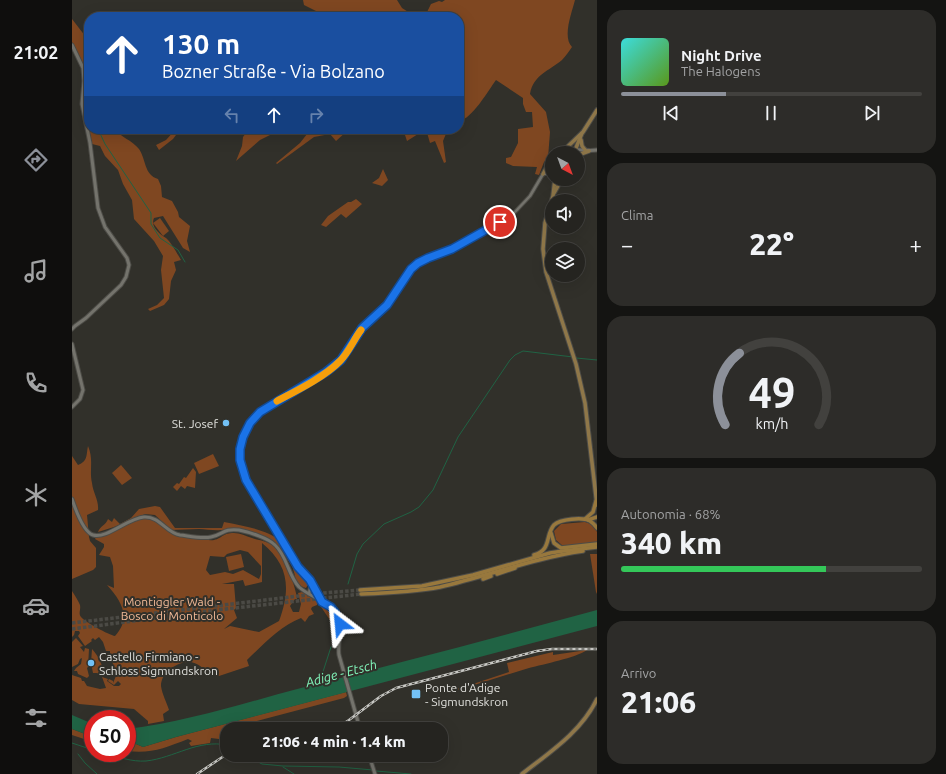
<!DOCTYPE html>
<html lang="it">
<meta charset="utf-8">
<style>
body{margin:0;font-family:Ubuntu,sans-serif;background:#2d2c29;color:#f1f3f6;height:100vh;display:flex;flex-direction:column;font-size:15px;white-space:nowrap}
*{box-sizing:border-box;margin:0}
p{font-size:13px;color:#a3a4a5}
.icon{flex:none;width:22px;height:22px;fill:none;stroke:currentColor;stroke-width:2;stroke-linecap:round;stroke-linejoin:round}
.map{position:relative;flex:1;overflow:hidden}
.details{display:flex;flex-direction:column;gap:10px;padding:10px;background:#141412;width:349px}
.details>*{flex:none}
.guide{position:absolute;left:12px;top:12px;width:380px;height:122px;border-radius:16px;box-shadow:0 4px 16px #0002,0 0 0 1px #42413e;background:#1a4fa0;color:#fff;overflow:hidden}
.needle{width:26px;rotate:139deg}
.controls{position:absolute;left:473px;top:146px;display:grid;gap:8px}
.controls a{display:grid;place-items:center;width:40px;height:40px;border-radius:50%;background:#252420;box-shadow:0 4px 16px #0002,0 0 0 1px #42413e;font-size:20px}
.speed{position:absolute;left:12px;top:710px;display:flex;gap:8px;font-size:20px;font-weight:700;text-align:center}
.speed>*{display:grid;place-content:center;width:52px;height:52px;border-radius:50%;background:#252420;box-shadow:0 4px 16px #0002,0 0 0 1px #42413e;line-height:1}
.speed .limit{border:6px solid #d22;background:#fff;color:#111}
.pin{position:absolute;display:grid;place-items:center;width:34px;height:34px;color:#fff;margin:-17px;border:2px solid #fff;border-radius:50%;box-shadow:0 1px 4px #0007}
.me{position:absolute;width:44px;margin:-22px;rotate:331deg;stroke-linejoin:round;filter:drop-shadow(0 0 3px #0008)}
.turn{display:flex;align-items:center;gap:14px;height:84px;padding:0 12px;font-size:18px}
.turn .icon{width:52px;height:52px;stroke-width:2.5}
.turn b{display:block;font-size:28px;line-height:34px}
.lanes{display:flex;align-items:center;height:38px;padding:0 12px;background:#0003;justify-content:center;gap:20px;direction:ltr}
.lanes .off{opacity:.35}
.big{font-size:30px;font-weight:800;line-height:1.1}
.details .card{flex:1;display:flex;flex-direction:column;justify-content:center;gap:6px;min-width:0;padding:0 14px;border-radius:16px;background:#2d2c29}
.details .dial{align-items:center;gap:0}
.dial svg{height:104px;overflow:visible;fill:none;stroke:#42413e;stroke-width:7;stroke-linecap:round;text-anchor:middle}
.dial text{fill:#f1f3f6;stroke:none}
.song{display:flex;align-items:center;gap:12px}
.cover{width:48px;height:48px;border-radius:6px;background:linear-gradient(135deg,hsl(180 70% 55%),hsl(90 70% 35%))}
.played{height:4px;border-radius:2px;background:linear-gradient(90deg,#8c9099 35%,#42413e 35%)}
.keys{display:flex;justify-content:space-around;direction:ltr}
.heat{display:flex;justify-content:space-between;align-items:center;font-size:22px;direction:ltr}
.charge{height:6px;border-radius:3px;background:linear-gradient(90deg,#34c759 68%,#42413e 0)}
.trip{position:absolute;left:148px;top:722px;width:228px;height:40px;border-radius:16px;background:#252420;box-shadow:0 4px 16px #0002,0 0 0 1px #42413e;font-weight:800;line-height:40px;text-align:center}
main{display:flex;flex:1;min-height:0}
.menu{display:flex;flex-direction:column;width:72px;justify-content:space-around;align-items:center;background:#0f0e0d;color:#a3a4a5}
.menu .icon{width:28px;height:28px}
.menu .selected{color:#8c9099}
.menu b{font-size:18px;color:#f1f3f6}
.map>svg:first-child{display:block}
.green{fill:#7f4721;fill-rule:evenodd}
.water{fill:#206344}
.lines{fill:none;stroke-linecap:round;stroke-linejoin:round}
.stream{stroke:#206344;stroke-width:1}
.trunk-tunnel{stroke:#4b4a45;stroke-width:3.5;stroke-dasharray:3.5 2;stroke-linecap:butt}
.tertiary-casing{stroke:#4d4c47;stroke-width:4.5}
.secondary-casing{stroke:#4d4c47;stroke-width:5}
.primary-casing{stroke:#4d4c47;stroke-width:5.5}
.trunk-casing{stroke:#4d4c47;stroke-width:5.5}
.tertiary{stroke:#74736c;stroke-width:2.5}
.secondary{stroke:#74736c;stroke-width:3}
.primary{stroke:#8f7749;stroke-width:3.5}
.trunk{stroke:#98783d;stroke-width:3.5}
.rail-casing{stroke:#c7c7c3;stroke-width:2.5}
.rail{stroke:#31302a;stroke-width:1;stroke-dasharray:3;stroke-linecap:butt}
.route-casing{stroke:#114b97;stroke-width:10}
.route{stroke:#1a73e8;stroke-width:7}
.slow{stroke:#f59e0b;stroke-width:7}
.poi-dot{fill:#73c1f5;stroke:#31302a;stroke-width:1.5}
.labels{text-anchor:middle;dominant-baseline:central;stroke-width:4;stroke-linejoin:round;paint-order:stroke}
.poi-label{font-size:12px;fill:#e0e0dc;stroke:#31302a;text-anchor:start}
.park-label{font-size:12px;fill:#f3ba97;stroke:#31302a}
.water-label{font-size:13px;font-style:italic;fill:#82f6bb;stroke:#31302a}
</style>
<main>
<nav class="menu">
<b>21:02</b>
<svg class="icon selected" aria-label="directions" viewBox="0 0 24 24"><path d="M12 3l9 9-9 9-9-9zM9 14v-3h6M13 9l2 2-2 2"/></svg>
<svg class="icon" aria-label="music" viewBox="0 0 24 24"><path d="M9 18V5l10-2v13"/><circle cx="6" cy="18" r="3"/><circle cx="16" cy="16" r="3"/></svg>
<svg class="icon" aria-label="phone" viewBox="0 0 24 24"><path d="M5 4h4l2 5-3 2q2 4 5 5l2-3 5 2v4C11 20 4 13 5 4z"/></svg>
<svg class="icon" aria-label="climate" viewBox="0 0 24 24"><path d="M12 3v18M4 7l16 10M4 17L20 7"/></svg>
<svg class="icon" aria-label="car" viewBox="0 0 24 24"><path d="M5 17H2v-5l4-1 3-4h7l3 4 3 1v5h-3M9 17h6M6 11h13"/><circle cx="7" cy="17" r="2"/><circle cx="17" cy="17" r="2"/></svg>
<svg class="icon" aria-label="filters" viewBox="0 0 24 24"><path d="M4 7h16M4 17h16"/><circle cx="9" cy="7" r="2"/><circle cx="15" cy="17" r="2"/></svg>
</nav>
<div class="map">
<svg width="525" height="774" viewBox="0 0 525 774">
<rect width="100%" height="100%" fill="#31302a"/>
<g class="green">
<path d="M231,0H325L330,8L344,17H252L250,14L232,5Z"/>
<path d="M373,0H503C500,12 490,37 500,47C497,51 494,56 490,60C477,71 461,75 458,94L474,112L478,132L476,158L472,162L467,175L463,174L465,167L441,166L434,163V158L439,157L446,143V129L461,127L460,112H454L451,104V98L424,80C416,91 400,119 387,121V17L353,16L359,4L367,1L370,2Z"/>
<path d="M0,19L17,41V128L12,103L14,75L9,59L0,42Z"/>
<path d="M17,129H43C48,137 60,140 67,149C74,159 72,175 86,179L89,186L90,197L100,201L106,212L107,217L118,226L115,241L118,252L111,248L91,216L82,218C78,227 88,234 94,238C99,242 106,255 109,260L102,262L104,270L99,281L97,299L92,305L78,311L76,309L85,305L92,298L89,270L91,256L82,241L62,219L60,200L51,184L46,170L33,156L28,146L20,144Z"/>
<path d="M104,129H111L104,135L101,139L87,150L84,145L94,140Z"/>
<path d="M177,129H204L202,133L188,140L164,161L170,146L171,137Z"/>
<path d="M239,129H273L275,131L264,141L258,134L242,137L205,164L204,163L228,143Z"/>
<path d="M333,129H376L371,141L374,162L372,163L363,141L358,143L354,129L335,141L332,132Z"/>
<path d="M311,169L316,180L310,186L300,183L307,178Z"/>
<path d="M284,199L290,204L274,218L269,214L254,227L249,225L256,216L276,202H279Z"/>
<path d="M88,218L97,231L91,236L81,223Z"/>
<path d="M16,446C22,460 17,470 20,483C21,493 27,500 26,510L15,515L17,537L18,541L24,548V567L21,570L0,579V456L6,465C16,461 14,456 16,446Z"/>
<path d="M141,454L147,466L127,474L122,463Z"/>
<path d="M49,465L60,478L50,485L40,473Z"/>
<path d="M121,468L124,472L123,488L115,486L113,489L109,486L105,491L101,487L105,483L107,484L112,477L114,478Z"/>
<path d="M83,506L88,507L103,528H150L152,522C172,526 194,529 210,542L227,571L237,583L234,588C220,584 225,572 218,563C214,557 210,548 204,544C189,531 167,528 149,530C142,531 134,529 127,529C118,529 108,530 99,530L83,515L73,514L42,527L26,532C28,526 34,525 36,519L40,522L42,518L48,524L59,518L67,509Z"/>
<path d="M74,518C92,521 93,535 112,537C118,538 137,541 142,540C151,538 150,533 162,533C168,533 174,536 180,538C189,541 193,540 202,546C212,554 224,587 225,599H223L218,606L221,612H227L229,604L226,593L230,592L253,606L260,612L257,613L259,621L262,622V626L245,601V605L240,607L239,609L242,614L237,616L233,622L229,618C208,626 192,644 175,660L177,666L147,676L137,675C133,669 125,662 117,662C105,662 89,672 89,686C90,694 95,703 97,710L91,714L92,721L76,724V721L62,709L7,704L0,700V675L9,678L10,681H12L15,686L28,689L34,688L30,677L36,679L35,681L42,686H47L49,684L46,681L42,685L36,681L37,679L41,681V683L44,676L45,677L44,672H42L41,664L37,655L38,654V651H34L31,642L27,637L23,640L21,638L19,640L20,641L13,646L6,636L8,633L7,631H3L2,635L0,637V591C3,596 6,600 8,605C9,610 6,613 9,617C13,622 37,635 43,636C60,618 49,600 35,585L42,588L41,566L38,557L27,555L32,547V544L23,539L24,537C42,536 56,520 74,518ZM190,543C217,565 219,589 207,621L187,632L158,626L152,629L165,618L162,610L164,608L162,584H150L171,580L173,586L190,582ZM168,550L176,552L189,566V574L187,579L171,570L161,574L153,572L138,575L134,570L138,556L152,557L155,554Z"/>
<path d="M513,522L522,525L525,532V543L491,546L484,540L482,531L489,524Z"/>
<path d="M169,554L172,567L157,571L154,557Z"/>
<path d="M518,554H525V594L524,592Z"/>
<path d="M4,638L11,646L8,647L12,652L13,648L17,649L16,667L15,668L17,676L15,678L6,674L5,671H2L4,668L9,664L10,658L8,659L6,664L0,667V642Z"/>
<path d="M20,649C26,656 29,661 31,670L29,671V676L25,673H21L19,663Z"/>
<path d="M515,650C503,658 472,664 457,668C430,676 404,685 378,692L377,691L371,692L385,689L388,687L389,688L437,672L435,663L481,652V655Z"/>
<path d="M274,692L275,696L272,698L155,729V740L139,738L138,743L119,746L117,743L120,741L116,739C93,748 79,754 55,751V745L64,744L71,747L104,737Z"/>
<path d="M0,729L21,737V742L0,735Z"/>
</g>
<g class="water">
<path d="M525,610V626L104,737L71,747L64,744L55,745V729C114,722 172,703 229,688C328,663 426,637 525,610Z"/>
<path d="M0,715L21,724V737L0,729Z"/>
</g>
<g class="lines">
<g class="stream">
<path d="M26,129L33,144L79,213V224L88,238L106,250L113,262"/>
<path d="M504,358L525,360"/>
<path d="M276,584L285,554L291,544L312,524L339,512L347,507L361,490L386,437L438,360L443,355L451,351L501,357"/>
<path d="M247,684L259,647"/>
<path d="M0,743L21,750"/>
<path d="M32,753C46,757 60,762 74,761C102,758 126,739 155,745"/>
<path d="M6,754L13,763L25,774"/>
<path d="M173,755L190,764L211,766L267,767L301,770"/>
<path d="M211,767L222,774"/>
<path d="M304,771L339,774"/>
</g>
<g class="trunk-tunnel">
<path d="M0,623L252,593L288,590"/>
<path d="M0,629L145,610L289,594"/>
</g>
<g class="tertiary-casing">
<g id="tertiary">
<path d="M237,594L239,583"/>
<path d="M250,601L238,580L222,561L171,476L168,460V449L171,437L182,418L196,406L254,372L265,364L272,356L291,328L315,305L339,269L346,263L356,258L380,249L422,226L442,213L458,196L471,174L480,173"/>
</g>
</g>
<g class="secondary-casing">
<g id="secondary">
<path d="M0,45L11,68L12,81L10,104L18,143L26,208L33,227L55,258L57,265L54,277L49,285L14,318L3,326L0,329"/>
<path d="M491,152C502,147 513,152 525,150"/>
<path d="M0,344L11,390L8,399L0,407"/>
<path d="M0,499C3,508 11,532 21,535C35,539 56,518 72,517C88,516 94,533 108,535C117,536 130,539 139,537C151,535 151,528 167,530C177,532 196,538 203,545C215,556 216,575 227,587C239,598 260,602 267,619C271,630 265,643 267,655L288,729"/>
<path d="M297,755L303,774"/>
</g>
</g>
<g class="primary-casing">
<g id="primary">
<path d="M509,140L510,146L514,151"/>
<path d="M489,153L511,132L525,110"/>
<path d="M502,153L510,133"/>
<path d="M506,155L517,151"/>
<path d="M471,174L475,167L480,161"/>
<path d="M483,179L481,196L473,223L471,249L474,272L504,364L513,403L525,505"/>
<path d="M482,193L490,179"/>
<path d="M450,774C478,752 509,732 525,699"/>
</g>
</g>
<g class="trunk-casing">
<g id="trunk">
<path d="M513,519L521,512L524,501"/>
<path d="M516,520L525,517"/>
<path d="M479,533L482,543L489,548L525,544"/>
<path d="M462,555C480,550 473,535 482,525C488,519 511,517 518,521C521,523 523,525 525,528"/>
<path d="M425,574L443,568"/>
<path d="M411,579L419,576"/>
<path d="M288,590L350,586L401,575L478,553L491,551L525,547"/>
<path d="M289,594C315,593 342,592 368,587C416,576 462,558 511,551"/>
</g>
</g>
<use href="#tertiary" class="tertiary"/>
<use href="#secondary" class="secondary"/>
<use href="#primary" class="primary"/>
<use href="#trunk" class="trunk"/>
<g class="rail-casing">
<g id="rail">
<path d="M263,729L277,720L309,696L324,688L465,651L480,649H525"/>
<path d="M125,774L155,754"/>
</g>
</g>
<use href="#rail" class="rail"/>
</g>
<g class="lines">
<g class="route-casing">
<path id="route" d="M268,624L263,612L259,607L250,602L238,580L226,567L174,480L168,460V449L171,437L178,423L188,412L254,372L269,360L290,328L315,305L339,269L346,263L356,258L380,249L428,222"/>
</g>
<use href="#route" class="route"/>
<path class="slow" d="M205,401C224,391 254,376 268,361C277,352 282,339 289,330"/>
</g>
<g class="poi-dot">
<circle cx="154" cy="423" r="4"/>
<circle cx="19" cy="663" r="4"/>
<rect x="339" y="689" width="10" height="10" rx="2"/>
</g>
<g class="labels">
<g class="poi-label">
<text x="146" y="423" text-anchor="end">St. Josef</text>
<text x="27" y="656">Castello Firmiano -<tspan x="27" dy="14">Schloss Sigmundskron</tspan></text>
<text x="353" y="687">Ponte d'Adige<tspan x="353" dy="14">- Sigmundskron</tspan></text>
</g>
<g class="park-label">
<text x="100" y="601">Montiggler Wald -<tspan x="100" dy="14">Bosco di Monticolo</tspan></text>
</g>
<g class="water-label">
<text transform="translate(269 673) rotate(-15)">Adige - Etsch</text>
</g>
</g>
</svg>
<div class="controls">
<a><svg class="needle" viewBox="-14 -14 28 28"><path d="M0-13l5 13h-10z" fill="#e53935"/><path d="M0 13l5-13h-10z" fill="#a3a4a5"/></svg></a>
<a><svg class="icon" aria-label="sound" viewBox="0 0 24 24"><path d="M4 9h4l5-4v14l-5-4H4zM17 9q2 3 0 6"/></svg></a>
<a><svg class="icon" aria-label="layers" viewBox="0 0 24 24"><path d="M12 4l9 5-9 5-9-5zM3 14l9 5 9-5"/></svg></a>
</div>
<div class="speed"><div class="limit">50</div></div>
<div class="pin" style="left:428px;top:222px;background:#d93025"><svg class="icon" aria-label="arrive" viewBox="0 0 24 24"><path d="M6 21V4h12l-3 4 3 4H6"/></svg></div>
<svg class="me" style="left:268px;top:624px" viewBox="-20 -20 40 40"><path d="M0-17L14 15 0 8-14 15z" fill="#1a73e8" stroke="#fff" stroke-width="4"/></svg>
<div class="trip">21:06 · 4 min · 1.4 km</div>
<div class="guide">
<div class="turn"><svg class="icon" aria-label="ahead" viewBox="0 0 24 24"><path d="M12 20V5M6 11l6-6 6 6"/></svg><div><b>130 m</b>Bozner Straße - Via Bolzano</div></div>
<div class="lanes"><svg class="icon off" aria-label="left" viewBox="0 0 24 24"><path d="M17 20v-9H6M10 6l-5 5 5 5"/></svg><svg class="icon" aria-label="ahead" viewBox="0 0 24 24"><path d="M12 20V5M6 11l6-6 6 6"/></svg><svg class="icon off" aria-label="right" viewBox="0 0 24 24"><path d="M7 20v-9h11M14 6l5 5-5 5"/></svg></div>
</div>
</div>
<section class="details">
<div class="card">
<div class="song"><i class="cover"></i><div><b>Night Drive</b><p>The Halogens</p></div></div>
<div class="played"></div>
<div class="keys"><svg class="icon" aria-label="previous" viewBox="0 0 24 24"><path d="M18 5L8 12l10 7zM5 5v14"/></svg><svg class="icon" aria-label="pause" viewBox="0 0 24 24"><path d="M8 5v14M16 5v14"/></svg><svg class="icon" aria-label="next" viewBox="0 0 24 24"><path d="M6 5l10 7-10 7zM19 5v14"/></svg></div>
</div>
<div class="card"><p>Clima</p>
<div class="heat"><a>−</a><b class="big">22°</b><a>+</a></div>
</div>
<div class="card dial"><svg viewBox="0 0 100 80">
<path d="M14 69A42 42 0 1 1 86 69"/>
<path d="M14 69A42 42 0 0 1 25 14" stroke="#8c9099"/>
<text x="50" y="56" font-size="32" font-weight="700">49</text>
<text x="50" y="72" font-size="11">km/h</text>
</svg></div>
<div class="card"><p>Autonomia · 68%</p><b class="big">340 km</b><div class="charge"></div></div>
<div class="card"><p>Arrivo</p><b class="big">21:06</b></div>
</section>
</main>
